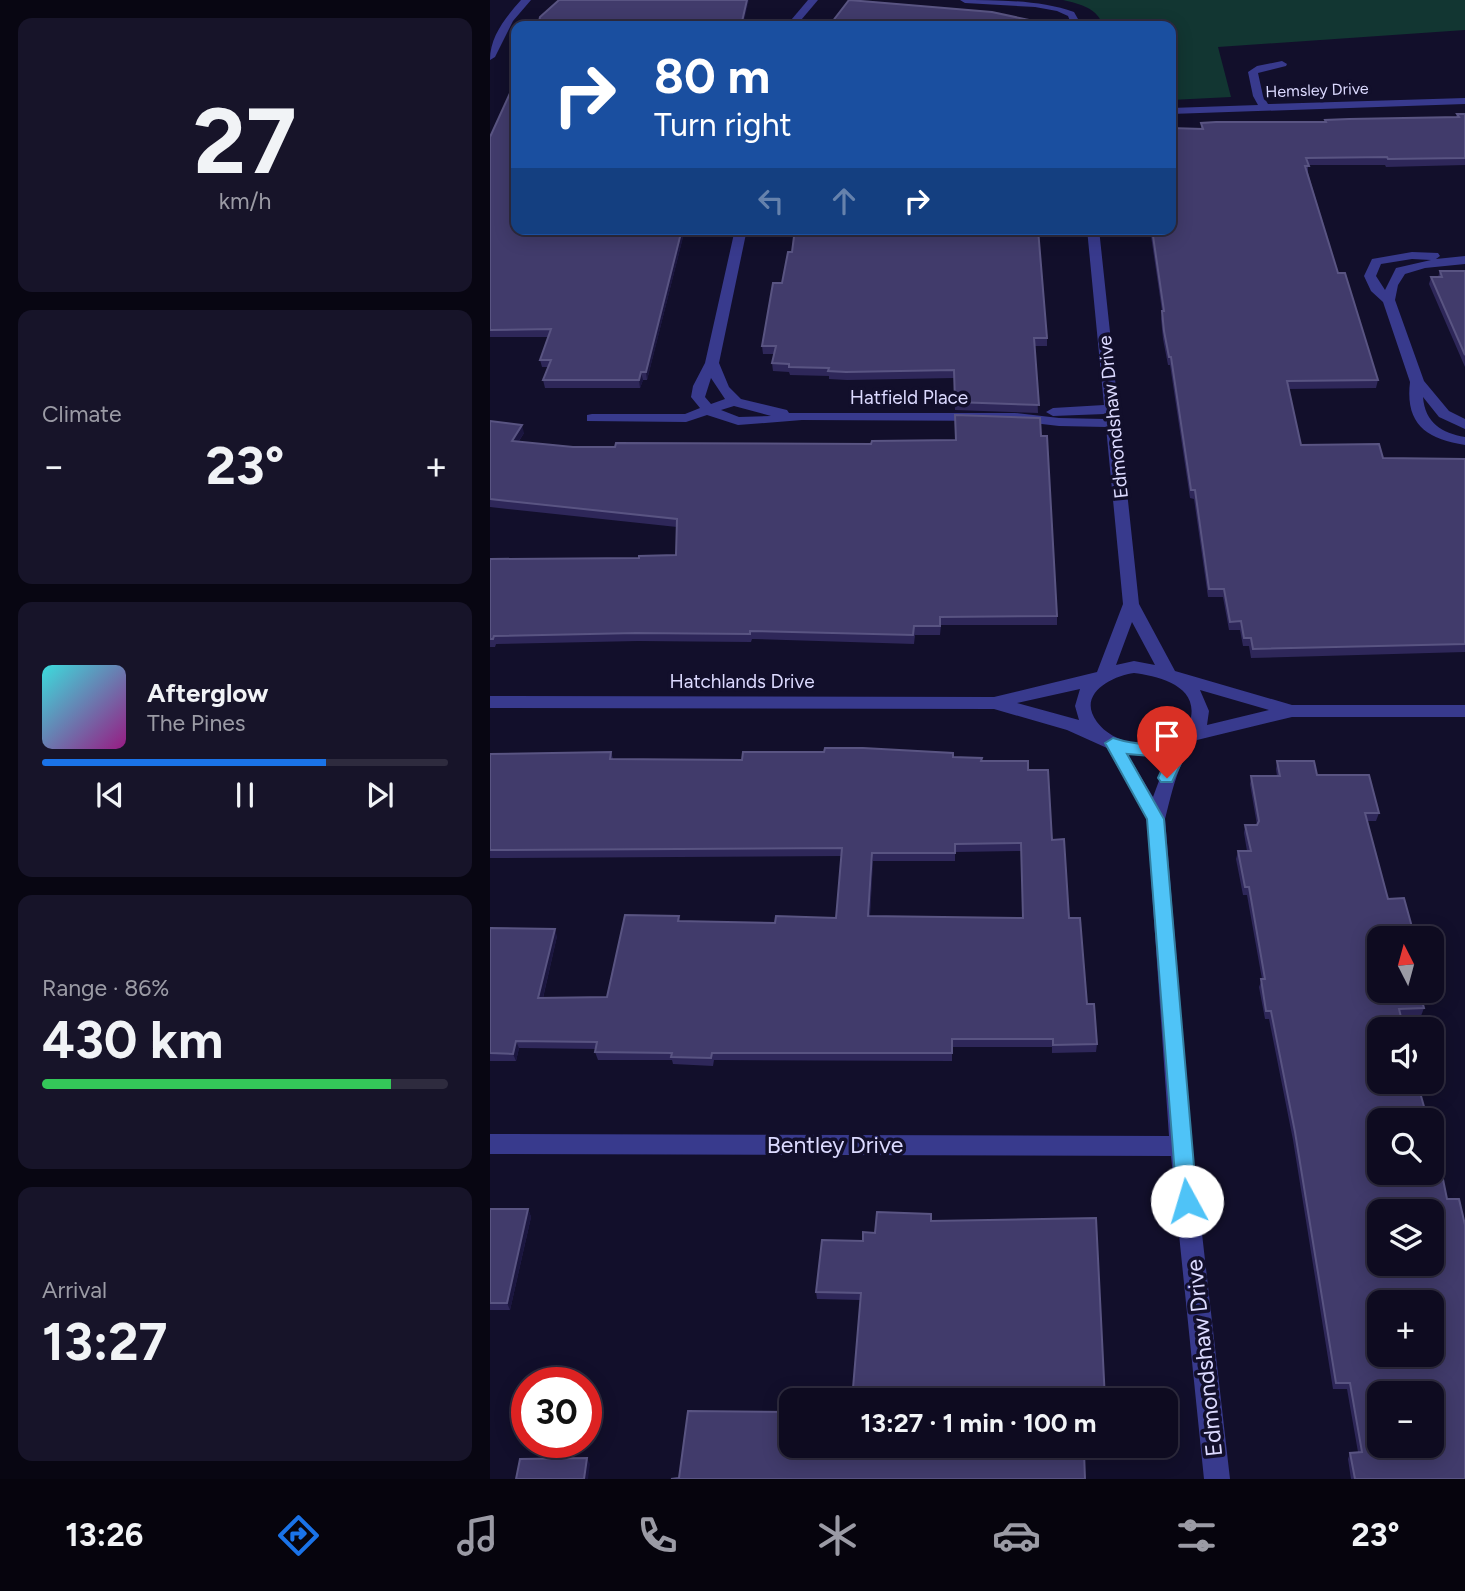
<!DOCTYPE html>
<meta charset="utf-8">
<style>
body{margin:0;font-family:Figtree,sans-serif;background:#171429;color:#f1f3f6;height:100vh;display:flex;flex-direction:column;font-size:26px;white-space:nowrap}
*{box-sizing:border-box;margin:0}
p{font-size:23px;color:#9b9ba5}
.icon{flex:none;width:38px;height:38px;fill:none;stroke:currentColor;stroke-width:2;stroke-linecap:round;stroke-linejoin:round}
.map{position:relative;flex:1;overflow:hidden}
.side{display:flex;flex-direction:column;gap:18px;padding:18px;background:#080612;width:490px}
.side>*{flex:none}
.hud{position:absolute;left:21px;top:21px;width:665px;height:214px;border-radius:14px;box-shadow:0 4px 18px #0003,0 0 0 2px #2e2b3e;background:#1a4fa0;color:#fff;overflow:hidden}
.needle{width:46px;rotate:354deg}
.controls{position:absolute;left:877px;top:926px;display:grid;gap:14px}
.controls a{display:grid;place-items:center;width:77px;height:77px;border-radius:14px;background:#0e0b20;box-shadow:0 4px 18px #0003,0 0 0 2px #2e2b3e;font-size:35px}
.speed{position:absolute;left:21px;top:1367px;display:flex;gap:14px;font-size:35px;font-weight:700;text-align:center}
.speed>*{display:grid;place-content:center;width:91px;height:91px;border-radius:50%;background:#0e0b20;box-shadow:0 4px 18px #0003,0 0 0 2px #2e2b3e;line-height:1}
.speed .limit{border:10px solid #d22;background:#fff;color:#111}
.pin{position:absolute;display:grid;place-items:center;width:60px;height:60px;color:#fff;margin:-72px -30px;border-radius:50% 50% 50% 0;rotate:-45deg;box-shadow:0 0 7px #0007}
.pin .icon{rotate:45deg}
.me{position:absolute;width:77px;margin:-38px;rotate:354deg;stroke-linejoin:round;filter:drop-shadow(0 0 5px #0008)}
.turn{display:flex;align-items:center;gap:24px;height:147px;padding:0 28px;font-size:32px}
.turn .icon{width:91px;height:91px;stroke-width:2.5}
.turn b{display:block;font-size:49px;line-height:60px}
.lanes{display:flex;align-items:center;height:66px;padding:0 28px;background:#0003;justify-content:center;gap:35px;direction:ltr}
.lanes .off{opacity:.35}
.big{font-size:52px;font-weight:700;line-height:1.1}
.side .widget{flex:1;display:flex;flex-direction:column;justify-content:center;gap:10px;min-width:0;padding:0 24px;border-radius:14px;background:#171429}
.side .dial{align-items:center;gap:0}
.dial b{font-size:91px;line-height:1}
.song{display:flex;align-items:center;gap:21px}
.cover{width:84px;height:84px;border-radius:10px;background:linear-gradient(135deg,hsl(180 70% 55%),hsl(310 70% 35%))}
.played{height:7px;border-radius:4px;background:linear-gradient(90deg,#1a73e8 70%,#2e2b3e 70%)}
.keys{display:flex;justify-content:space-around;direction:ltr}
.heat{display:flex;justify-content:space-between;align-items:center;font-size:38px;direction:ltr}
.charge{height:10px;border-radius:5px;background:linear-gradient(90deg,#34c759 86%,#2e2b3e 0)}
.trip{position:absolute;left:289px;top:1388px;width:399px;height:70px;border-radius:14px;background:#0e0b20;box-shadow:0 4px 18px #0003,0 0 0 2px #2e2b3e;font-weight:700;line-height:70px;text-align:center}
.dock{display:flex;height:112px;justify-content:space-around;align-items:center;background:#06040d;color:#9b9ba5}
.dock .icon{width:49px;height:49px}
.dock .on{color:#1a73e8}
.dock b{font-size:32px;color:#f1f3f6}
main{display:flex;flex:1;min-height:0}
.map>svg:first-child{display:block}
.green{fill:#123632}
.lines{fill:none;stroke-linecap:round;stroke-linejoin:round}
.minor{fill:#383a8d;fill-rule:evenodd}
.wall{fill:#2e2759;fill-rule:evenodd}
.shaded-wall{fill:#1b163f}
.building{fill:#413b6b;stroke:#595482;stroke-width:2;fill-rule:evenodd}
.route{fill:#4fc3f7;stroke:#337fa1;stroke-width:2}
.labels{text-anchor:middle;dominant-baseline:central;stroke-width:7;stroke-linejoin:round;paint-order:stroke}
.far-street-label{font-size:16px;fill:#dcdaff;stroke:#120f2b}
.street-label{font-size:19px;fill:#dcdaff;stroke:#120f2b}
.near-street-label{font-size:23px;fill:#dcdaff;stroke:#120f2b}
</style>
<main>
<section class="side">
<div class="widget dial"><b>27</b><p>km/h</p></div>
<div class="widget"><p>Climate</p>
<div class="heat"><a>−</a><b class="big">23°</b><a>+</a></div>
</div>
<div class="widget">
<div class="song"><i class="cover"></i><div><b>Afterglow</b><p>The Pines</p></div></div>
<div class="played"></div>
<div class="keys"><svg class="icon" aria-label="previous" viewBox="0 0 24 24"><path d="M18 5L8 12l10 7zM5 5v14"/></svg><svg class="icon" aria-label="pause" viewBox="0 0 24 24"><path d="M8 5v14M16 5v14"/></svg><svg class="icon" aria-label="next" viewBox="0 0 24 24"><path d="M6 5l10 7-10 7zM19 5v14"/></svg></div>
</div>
<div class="widget"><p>Range · 86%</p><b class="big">430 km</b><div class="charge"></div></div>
<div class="widget"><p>Arrival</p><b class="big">13:27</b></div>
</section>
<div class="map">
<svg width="975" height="1479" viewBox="0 0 975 1479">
<rect width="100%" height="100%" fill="#120f2b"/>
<path class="green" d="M573,0H975V30L728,47L741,97L681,100V26H613C608,8 590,4 573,0Z"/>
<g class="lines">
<g class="minor">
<path d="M31,0H41L23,21L5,57L0,60C0,36 16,17 31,0Z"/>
<path d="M318,0H328L306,26H296Z"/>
<path d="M470,0C507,0 550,0 584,12L592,26H582L578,16L567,11L545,7L475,3Z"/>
<path d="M792,61L797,64L796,66L768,73L773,96L778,104L975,98V104L681,114V108L768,105L763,96L758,72L767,66Z"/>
<path d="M245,229H257L229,363L239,387L251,399L297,410L299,413H525L569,418L615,419V414L563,416L556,412L563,408L614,405L597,229H609L649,604L685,671L802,705H975V717H802L707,740C688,760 682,792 675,819L702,1146L740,1479H714L681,1156L0,1154V1134L679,1136L657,819L617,748L577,730L504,709L0,708V696L504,697L607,672L633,604L616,427L569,426L525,421L312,420L248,425L217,415L196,422L97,421V415L102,414H195L210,408L201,397L203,386L215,363ZM221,378L235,399L221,404L215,397ZM244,406L281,416L249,417L231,410ZM642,622L665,665L644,661L626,665ZM644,673C667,676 707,685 701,717C700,724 696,730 690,735C666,752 624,745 607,722C586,694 622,676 644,673ZM590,689L585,706L589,720L527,703ZM710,690L779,710L717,725L719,711ZM679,754L663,797L638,755Z"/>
<path d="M922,252L948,253L950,256L946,259L975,256V264L935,268L915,274L908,285L905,300L934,381L959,411L975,419V429L949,417L933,397C935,423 952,433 975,437V445C936,439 915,424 920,382L893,302L881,291L874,276L882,259ZM922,259L941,260L906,268L895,290L886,276L891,264Z"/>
</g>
</g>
<g class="wall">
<path d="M967,114H975V165L896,167L895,165H818V173L848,273L888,380L886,388L799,389L811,445L893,458L975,459V652L761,658L759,646H753L750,630H739L733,597H718L704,499L700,498L680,365H678L673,339L671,319L672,311L660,229H681L711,129V123L835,122V120L966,117Z"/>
<path d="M0,137L195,229L157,380H153L150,388H55L53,380L58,367H52L50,360L58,337H0Z"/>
<path d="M302,252L557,338V346H545L548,413L465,410L464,378L357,380L339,379V376L300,375L299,372L283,371L282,363L284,354H273L272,346Z"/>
<path d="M950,271H975V367L939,284L941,277H948Z"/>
<path d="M0,421L34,433L29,441L567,616V625H451L450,635H425L424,644L262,639L261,642L148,641L6,644L5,647H0V559L149,558L186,555L187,527L0,507Z"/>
<path d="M121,752L123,759L252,760L463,757L538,770L562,840L597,1004L607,1044L606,1052L562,1053V1047H462V1061L224,1060L223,1066L183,1064L182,1060H108L105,1052L106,1049L29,1048L26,1061H0V928L67,936L53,998L117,997L189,916L190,922L285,923L346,918L352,856L0,858V754ZM531,851L533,918L380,916L383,861H465V852Z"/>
<path d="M787,761L827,775L889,813L886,821H877L889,938L934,1008L931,1016L911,1017L975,1479H861L858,1459L860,1453L868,1452L857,1389H843L803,1140L779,1019H775L769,987L772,979L757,895H753L746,859L748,851H757L754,833L755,825H767L760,784L761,776H787L786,769Z"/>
<path d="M0,1209H38L41,1217L20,1310H0Z"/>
<path d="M441,1214V1221L370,1300L327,1299L326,1292L373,1241L385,1233Z"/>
<path d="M198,1411L618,1452L617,1458H594L189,1478Z"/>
</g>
<g class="shaded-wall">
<path d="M257,0H259L253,26H251Z"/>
<path d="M192,229H195L157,380L156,372Z"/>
<path d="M151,372L153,380L150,388L149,380Z"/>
<path d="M32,425L34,433L24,448L22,441Z"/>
<path d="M382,853L383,861L379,924L378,916Z"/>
<path d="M65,929L67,936L51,1006L48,998Z"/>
<path d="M26,1041L29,1048L26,1061L23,1054Z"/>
<path d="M38,1209L41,1217L20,1310L17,1303Z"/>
<path d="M97,1458L100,1464L98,1479H94Z"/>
</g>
<g class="building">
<path d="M69,0H257L251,26H48L50,17Z"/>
<path d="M359,0L502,12L539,20L536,26H339Z"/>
<path d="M26,80V229H192L156,372H151L149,380H53L61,360H50L61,329L0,330V137Z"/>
<path d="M967,114H975V158L898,159L897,157L816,158L819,166H815L848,273H855L888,380L797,381L811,445L889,444L893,458L975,459V644L763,649L761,638H754L751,621L740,622L734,589H719L705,490H701L681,357H679L674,331L672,311H674L662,229H681V128L713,129L711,123L726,122H836L835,120L859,119L969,117Z"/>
<path d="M305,229H548L557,338H544L549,405L465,402L464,370L356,372L338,371L339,368L299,367V364L282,363L286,346H272L283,283H292L298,252H302Z"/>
<path d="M950,271H975V355L941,277H952Z"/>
<path d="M465,415L550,418L551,436H557L567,616L450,617V626H424L423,635L260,631V634L146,633L4,636L3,639H0V559L149,558V556L186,555L187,519L0,499V421L32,425L22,441L83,447H125L126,443L381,444L382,441L466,440Z"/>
<path d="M335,748H373L463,753V757L492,758L491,761H538V770H558L562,840L574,839L579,918H590L597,1004H604L607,1044L563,1045V1039H462V1053H222L221,1058L181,1057L182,1053L105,1052L107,1042L26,1041L23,1054L0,1053V928L65,929L48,998L117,997L135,915L189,916L188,921L285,923L286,916L346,918L352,848L0,850V754L121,752L120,759L252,760L253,752H334ZM531,843L533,918L378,916L382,853H465V844Z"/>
<path d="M787,761H824L827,775H879L889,813H875L898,899L914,898L925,938H889V990H929L934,1008L909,1009L914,1029H889V1082H927L935,1110H938L940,1120H889V1172H942V1125L957,1199H969L975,1225V1479H865L860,1453L872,1452L860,1383H846L805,1132L781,1011H776L771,979H775L759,887H755L748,851H761L755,825H767L769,821L761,776H790ZM889,1211H942V1264H889ZM889,1302H942V1354H889ZM889,1393H942V1446H889Z"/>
<path d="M0,1209H38L17,1303H0Z"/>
<path d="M387,1212L441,1214V1221L606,1218L615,1400H362L371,1293L326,1292L332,1240L373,1241V1232L385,1233Z"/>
<path d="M198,1411L301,1412V1446H617L618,1452H594L595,1479H181L189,1478Z"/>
<path d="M97,1458L94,1479H26L30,1459Z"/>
</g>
<path class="route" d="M694,734L702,740L682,782H671L668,778L680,752L661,756L637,754L674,819L707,1201L704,1208L697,1211L690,1208L687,1201L657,819L615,743L623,738C656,748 663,744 694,734Z"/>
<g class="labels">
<g class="far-street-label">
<text transform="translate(827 90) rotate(-2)">Hemsley Drive</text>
</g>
<g class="street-label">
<text x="419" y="397">Hatfield Place</text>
<text transform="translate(623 417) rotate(-96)">Edmondshaw Drive</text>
<text x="252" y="681">Hatchlands Drive</text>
</g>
<g class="near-street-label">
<text x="345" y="1145">Bentley Drive</text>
<text transform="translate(714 1358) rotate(-96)">Edmondshaw Drive</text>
</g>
</g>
</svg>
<div class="controls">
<a><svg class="needle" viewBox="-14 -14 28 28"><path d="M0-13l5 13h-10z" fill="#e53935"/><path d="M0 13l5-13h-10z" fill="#9b9ba5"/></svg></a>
<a><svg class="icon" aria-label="sound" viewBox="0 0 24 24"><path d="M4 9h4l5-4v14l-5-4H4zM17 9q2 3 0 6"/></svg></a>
<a><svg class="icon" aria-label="search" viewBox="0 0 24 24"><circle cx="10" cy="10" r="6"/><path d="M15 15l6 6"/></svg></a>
<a><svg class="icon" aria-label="layers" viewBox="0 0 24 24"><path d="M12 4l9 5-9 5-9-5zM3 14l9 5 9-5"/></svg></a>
<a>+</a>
<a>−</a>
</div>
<div class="speed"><div class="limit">30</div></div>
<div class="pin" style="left:677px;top:778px;background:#d93025"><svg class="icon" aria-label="arrive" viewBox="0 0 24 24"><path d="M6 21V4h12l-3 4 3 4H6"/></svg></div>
<svg class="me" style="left:697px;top:1201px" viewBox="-20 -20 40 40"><circle r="19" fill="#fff"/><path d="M0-13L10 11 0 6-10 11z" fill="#4fc3f7"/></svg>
<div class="trip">13:27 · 1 min · 100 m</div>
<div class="hud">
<div class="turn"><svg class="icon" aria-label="right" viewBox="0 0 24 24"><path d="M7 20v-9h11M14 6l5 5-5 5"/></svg><div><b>80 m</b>Turn right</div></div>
<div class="lanes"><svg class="icon off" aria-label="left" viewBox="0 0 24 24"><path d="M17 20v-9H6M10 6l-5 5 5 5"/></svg><svg class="icon off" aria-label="ahead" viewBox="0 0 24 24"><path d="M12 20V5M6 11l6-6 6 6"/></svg><svg class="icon" aria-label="right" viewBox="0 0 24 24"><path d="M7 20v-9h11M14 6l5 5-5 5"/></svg></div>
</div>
</div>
</main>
<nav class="dock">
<b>13:26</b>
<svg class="icon on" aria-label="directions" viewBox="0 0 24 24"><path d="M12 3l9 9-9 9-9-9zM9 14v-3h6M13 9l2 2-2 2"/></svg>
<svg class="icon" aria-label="music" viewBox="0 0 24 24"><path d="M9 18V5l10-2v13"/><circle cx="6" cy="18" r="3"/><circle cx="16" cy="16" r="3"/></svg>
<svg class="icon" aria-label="phone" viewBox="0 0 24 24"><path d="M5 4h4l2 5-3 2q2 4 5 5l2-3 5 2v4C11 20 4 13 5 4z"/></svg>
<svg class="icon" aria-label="climate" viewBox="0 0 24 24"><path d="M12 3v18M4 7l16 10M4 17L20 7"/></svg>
<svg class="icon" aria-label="car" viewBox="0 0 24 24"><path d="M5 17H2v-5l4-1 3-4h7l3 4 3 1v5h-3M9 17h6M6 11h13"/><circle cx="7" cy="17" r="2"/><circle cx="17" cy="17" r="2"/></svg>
<svg class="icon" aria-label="filters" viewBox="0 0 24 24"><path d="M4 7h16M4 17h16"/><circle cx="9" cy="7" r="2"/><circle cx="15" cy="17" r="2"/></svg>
<b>23°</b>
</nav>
